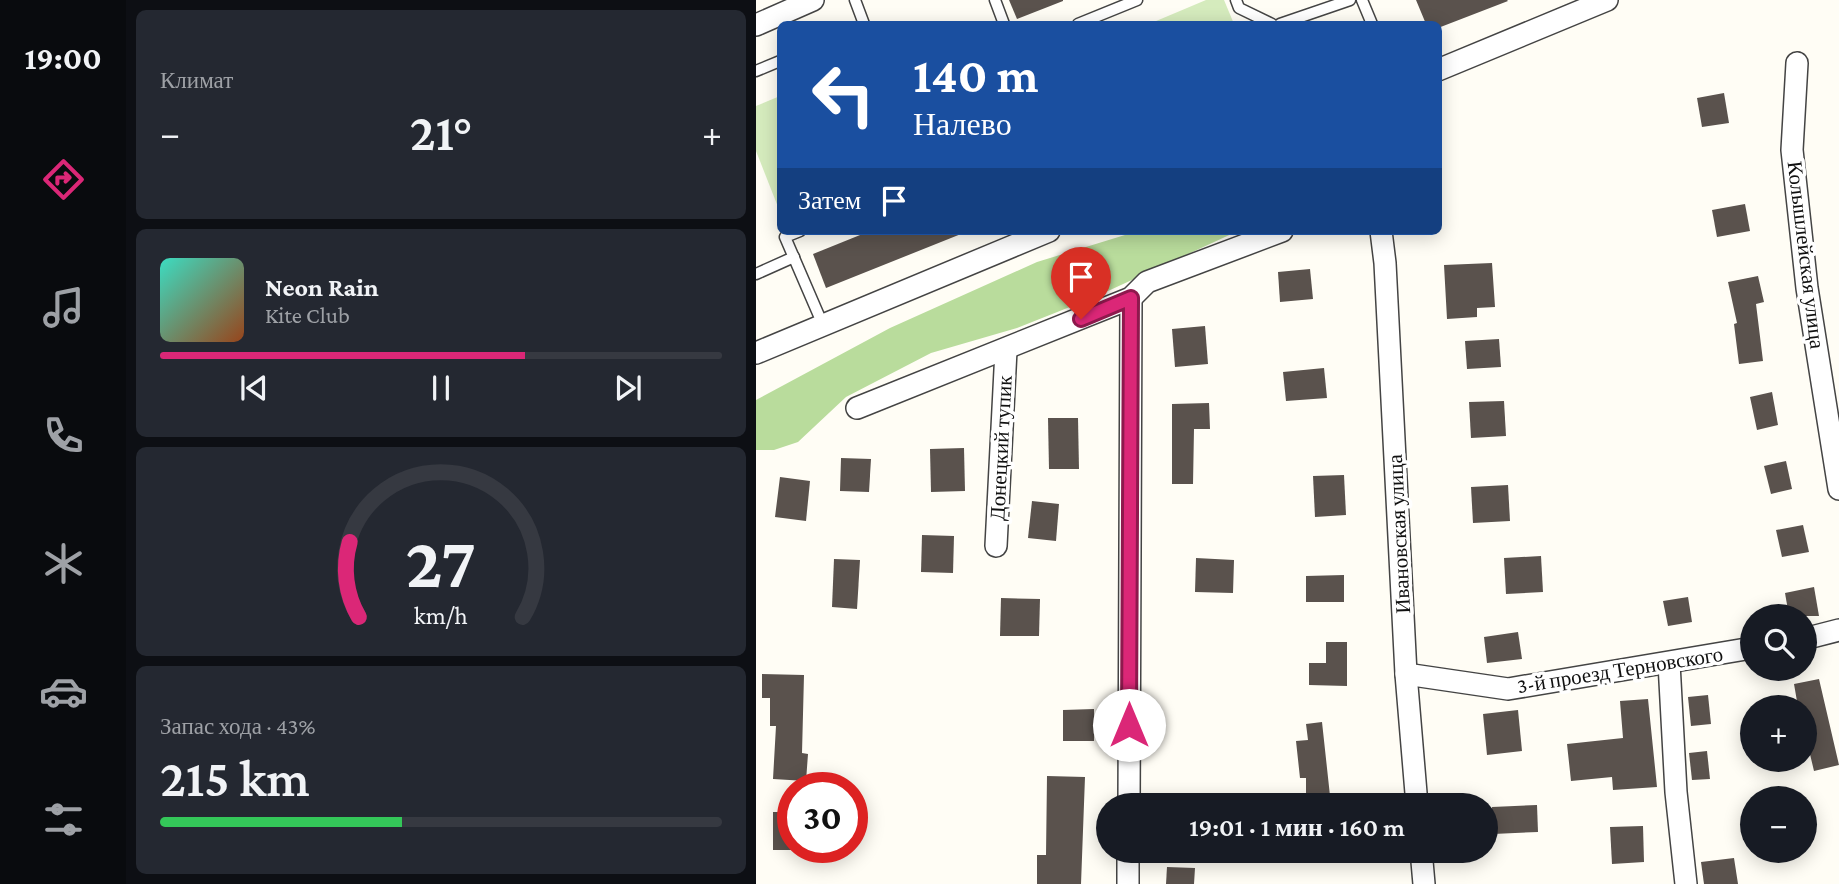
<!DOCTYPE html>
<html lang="ru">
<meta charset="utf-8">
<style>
body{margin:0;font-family:"Crimson Pro",serif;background:#242831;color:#f1f3f6;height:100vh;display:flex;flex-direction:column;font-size:26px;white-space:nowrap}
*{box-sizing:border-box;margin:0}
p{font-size:23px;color:#9ea1a6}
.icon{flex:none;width:38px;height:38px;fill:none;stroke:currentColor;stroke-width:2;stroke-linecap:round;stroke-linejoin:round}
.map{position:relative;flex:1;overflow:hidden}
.panel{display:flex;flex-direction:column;gap:10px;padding:10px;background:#0d0f14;width:630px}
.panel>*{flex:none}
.guide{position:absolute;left:21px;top:21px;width:665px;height:214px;border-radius:10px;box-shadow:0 4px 18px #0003;background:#1a4fa0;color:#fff;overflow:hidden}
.fabs{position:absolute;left:984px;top:604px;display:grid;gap:14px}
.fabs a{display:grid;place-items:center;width:77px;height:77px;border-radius:50%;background:#171b24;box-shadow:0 4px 18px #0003;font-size:35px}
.speed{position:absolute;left:21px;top:772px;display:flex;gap:14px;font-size:35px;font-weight:700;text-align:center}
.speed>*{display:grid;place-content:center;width:91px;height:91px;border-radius:50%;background:#171b24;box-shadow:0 4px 18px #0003;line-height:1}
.speed .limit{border:10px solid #d22;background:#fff;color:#111}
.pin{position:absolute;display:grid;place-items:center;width:60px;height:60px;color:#fff;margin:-72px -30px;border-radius:50% 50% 50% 0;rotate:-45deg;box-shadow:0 0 7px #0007}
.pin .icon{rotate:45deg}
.me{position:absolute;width:77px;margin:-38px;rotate:0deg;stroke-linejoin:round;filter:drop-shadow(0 0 5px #0008)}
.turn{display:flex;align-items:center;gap:24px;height:147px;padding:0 21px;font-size:32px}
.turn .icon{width:91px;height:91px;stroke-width:2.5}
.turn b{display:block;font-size:49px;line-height:60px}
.then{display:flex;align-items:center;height:66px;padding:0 21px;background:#0003;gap:14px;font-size:26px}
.big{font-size:52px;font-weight:600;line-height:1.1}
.panel .card{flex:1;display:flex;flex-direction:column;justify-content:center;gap:10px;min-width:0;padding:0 24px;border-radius:10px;background:#242831}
.panel .dial{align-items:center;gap:0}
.dial svg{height:182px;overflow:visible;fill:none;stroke:#363941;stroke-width:7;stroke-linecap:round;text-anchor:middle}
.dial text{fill:#f1f3f6;stroke:none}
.song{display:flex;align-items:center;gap:21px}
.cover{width:84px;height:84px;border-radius:10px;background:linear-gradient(135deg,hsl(170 70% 55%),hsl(20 70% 35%))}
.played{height:7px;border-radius:4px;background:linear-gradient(90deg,#db2777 65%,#363941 65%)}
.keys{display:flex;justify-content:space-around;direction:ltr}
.heat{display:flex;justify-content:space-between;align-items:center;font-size:38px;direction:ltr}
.charge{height:10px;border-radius:5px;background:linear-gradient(90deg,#34c759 43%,#363941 0)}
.trip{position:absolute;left:340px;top:793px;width:402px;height:70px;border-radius:35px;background:#171b24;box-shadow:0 4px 18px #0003;font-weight:600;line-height:70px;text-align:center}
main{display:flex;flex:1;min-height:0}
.tabs{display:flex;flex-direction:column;width:126px;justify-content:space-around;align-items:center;background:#090b0e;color:#9ea1a6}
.tabs .icon{width:49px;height:49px}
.tabs .active{color:#db2777}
.tabs b{font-size:32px;color:#f1f3f6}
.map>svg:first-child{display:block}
.green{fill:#d5ebbd}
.forest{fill:#b9dc9c}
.building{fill:#5a524d}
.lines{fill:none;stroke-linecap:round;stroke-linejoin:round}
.service-casing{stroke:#444;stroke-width:13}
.minor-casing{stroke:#444;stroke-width:24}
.service{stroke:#fff;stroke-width:10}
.minor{stroke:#fff;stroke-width:21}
.route-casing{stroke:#8e194d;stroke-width:18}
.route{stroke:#db2777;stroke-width:12}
.labels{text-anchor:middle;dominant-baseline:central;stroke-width:7;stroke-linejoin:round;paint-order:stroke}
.street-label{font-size:21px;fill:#111;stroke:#fff}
</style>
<main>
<nav class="tabs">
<b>19:00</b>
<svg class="icon active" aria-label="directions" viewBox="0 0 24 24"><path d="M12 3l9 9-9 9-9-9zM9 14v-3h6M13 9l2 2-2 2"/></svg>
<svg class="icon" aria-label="music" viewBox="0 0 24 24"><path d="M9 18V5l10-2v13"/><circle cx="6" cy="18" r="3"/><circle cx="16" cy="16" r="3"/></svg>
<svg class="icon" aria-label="phone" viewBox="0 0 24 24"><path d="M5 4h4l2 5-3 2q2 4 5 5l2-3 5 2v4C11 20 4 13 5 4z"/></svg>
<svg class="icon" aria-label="climate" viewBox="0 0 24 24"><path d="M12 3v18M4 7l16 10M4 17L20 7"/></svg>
<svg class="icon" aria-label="car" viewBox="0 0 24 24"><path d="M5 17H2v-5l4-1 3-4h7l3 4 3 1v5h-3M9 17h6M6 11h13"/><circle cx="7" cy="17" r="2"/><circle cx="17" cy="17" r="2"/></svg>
<svg class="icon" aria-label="filters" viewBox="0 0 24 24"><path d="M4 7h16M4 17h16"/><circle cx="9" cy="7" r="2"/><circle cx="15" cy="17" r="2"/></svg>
</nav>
<section class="panel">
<div class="card"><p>Климат</p>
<div class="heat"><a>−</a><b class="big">21°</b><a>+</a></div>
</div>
<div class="card">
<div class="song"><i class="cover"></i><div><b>Neon Rain</b><p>Kite Club</p></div></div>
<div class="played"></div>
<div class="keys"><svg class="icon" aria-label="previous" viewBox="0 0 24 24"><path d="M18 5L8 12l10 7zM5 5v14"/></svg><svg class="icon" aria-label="pause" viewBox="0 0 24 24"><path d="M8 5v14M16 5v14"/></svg><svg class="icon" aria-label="next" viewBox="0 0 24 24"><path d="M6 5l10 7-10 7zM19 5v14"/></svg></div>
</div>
<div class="card dial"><svg viewBox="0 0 100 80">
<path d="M14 69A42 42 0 1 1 86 69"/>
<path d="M14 69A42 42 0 0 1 10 36" stroke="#db2777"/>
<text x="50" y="56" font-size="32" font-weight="700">27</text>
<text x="50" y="72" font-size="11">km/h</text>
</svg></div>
<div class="card"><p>Запас хода · 43%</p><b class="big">215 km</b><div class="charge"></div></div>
</section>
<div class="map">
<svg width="1083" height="884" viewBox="0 0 1083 884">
<rect width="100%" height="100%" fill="#fffdf5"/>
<g class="green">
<path d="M450,0H468L478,24H393Z"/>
<path d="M24,96V212L0,151V106Z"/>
</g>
<path class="forest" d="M382,231H482L339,297L261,328L175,353L90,397L42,442L18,450H0V400L134,328L281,262Z"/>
<g class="building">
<path d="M253,0H307V1L261,19Z"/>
<path d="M660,0H751L752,1L682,28V24H670Z"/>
<path d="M968,93L973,123L946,127L941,98Z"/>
<path d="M989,204L994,231L961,237L956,210Z"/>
<path d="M114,231H210V232L70,288L57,254Z"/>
<path d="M736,263L739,307L721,308V317L691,319L688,265Z"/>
<path d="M554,269L557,299L524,302L522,272Z"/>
<path d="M1002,276L1008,302L1000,304L1007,361L983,364L978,324L981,323L972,282Z"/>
<path d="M449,326L452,364L419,367L416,329Z"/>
<path d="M743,339L745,367L711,369L709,341Z"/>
<path d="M568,368L571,398L530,401L527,372Z"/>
<path d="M1016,392L1022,425L1001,430L994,397Z"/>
<path d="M748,401L750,436L715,438L713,402Z"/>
<path d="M453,403L454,429H438L437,484H416V404Z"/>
<path d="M292,418H322L323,469H293Z"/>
<path d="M208,448L209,491L175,492L174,449Z"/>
<path d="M85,458L115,459L113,492L84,491Z"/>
<path d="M1030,461L1036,489L1015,494L1008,466Z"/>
<path d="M588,475L590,515L559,517L557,476Z"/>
<path d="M24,477L54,481L50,521L19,517Z"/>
<path d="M752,485L754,521L717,523L715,487Z"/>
<path d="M276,501L303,504L300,541L272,538Z"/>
<path d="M1047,525L1053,552L1026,557L1020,530Z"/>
<path d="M166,535L198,536L197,573L165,572Z"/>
<path d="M785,556L787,592L750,594L748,558Z"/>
<path d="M440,558L478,560L477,593L439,592Z"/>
<path d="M78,559L104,560L101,609L76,607Z"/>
<path d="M588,575V602H550V576Z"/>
<path d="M1058,587L1063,616H1033L1029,593Z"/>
<path d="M932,597L936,622L912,626L907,601Z"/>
<path d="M245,598L284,599L283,636H244Z"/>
<path d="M762,632L766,659L731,663L728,637Z"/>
<path d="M570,642H591V686L553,685V663H570Z"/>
<path d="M6,674L48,675L46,753L52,754L50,781L17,779L20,726H14V698H6Z"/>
<path d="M1063,679L1083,765L1058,771L1048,729V707H1042L1038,684Z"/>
<path d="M952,695L955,724L935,726L932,697Z"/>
<path d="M892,699L901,787L857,790L856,777L815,781L811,744L867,738L864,701Z"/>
<path d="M338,709V741H307V710Z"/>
<path d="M762,710L766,751L731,755L727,714Z"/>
<path d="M566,722L575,805H550V778H544L540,741L552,740L550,724Z"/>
<path d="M951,751L954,779L936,780L933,753Z"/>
<path d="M291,776L329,777L325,884H281V855H290Z"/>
<path d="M781,805L782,832L737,834L736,807Z"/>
<rect x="17" y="812" width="20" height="38"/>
<path d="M887,826L888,862L856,864L854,827Z"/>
<path d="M978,858L982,884H948L945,862Z"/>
<path d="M411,867L439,868L438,884H410Z"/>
</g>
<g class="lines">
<g class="service-casing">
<g id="service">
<path d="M99,0L108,24"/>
<path d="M239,0L248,24"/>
<path d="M480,0L483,8L516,24"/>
<path d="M606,0L616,24"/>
<path d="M322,24L381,0"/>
<path d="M524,24L594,0"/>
<path d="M0,71L24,61"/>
<path d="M44,231L29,237L67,325"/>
<path d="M0,274L38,257"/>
</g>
</g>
<g class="minor-casing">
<g id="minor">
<path d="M0,25L57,0"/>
<path d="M1041,63L1036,150L1051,288L1083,489"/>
<path d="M682,70L851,0"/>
<path d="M625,231L629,263L650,674L661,805"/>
<path d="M0,353L293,231"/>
<path d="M101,408L375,298L391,282L526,231"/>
<path d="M240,546L250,350"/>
<path d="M1048,639L1083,630"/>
<path d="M913,663L920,792L930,884"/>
<path d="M650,674L752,689L996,648"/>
<path d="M373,805L375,298"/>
<path d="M665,850L668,884"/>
<path d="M372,884V850"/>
</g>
</g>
<use href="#service" class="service"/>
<use href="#minor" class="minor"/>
</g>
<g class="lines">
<g class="route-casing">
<path id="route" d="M325,319L375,298L373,725"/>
</g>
<use href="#route" class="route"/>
</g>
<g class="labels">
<g class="street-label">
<text transform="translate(1050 255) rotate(83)">Колышлейская улица</text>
<text transform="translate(245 448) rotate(-87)">Донецкий тупик</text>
<text transform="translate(643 534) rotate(-93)">Ивановская улица</text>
<text transform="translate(864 670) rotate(-9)">3-й проезд Терновского</text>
</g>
</g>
</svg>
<div class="fabs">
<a><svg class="icon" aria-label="search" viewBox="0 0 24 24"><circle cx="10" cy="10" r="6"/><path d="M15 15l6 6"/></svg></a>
<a>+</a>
<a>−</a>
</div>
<div class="speed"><div class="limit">30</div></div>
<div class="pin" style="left:325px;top:319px;background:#d93025"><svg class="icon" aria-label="arrive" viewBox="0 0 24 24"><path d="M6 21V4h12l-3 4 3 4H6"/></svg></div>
<svg class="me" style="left:373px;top:725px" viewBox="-20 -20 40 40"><circle r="19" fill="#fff"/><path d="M0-13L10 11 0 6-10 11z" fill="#db2777"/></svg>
<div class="trip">19:01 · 1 мин · 160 m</div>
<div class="guide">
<div class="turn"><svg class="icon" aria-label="left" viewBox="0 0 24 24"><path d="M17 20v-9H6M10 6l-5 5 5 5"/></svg><div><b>140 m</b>Налево</div></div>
<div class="then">Затем<svg class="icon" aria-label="arrive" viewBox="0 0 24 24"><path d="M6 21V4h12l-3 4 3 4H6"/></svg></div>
</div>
</div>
</main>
